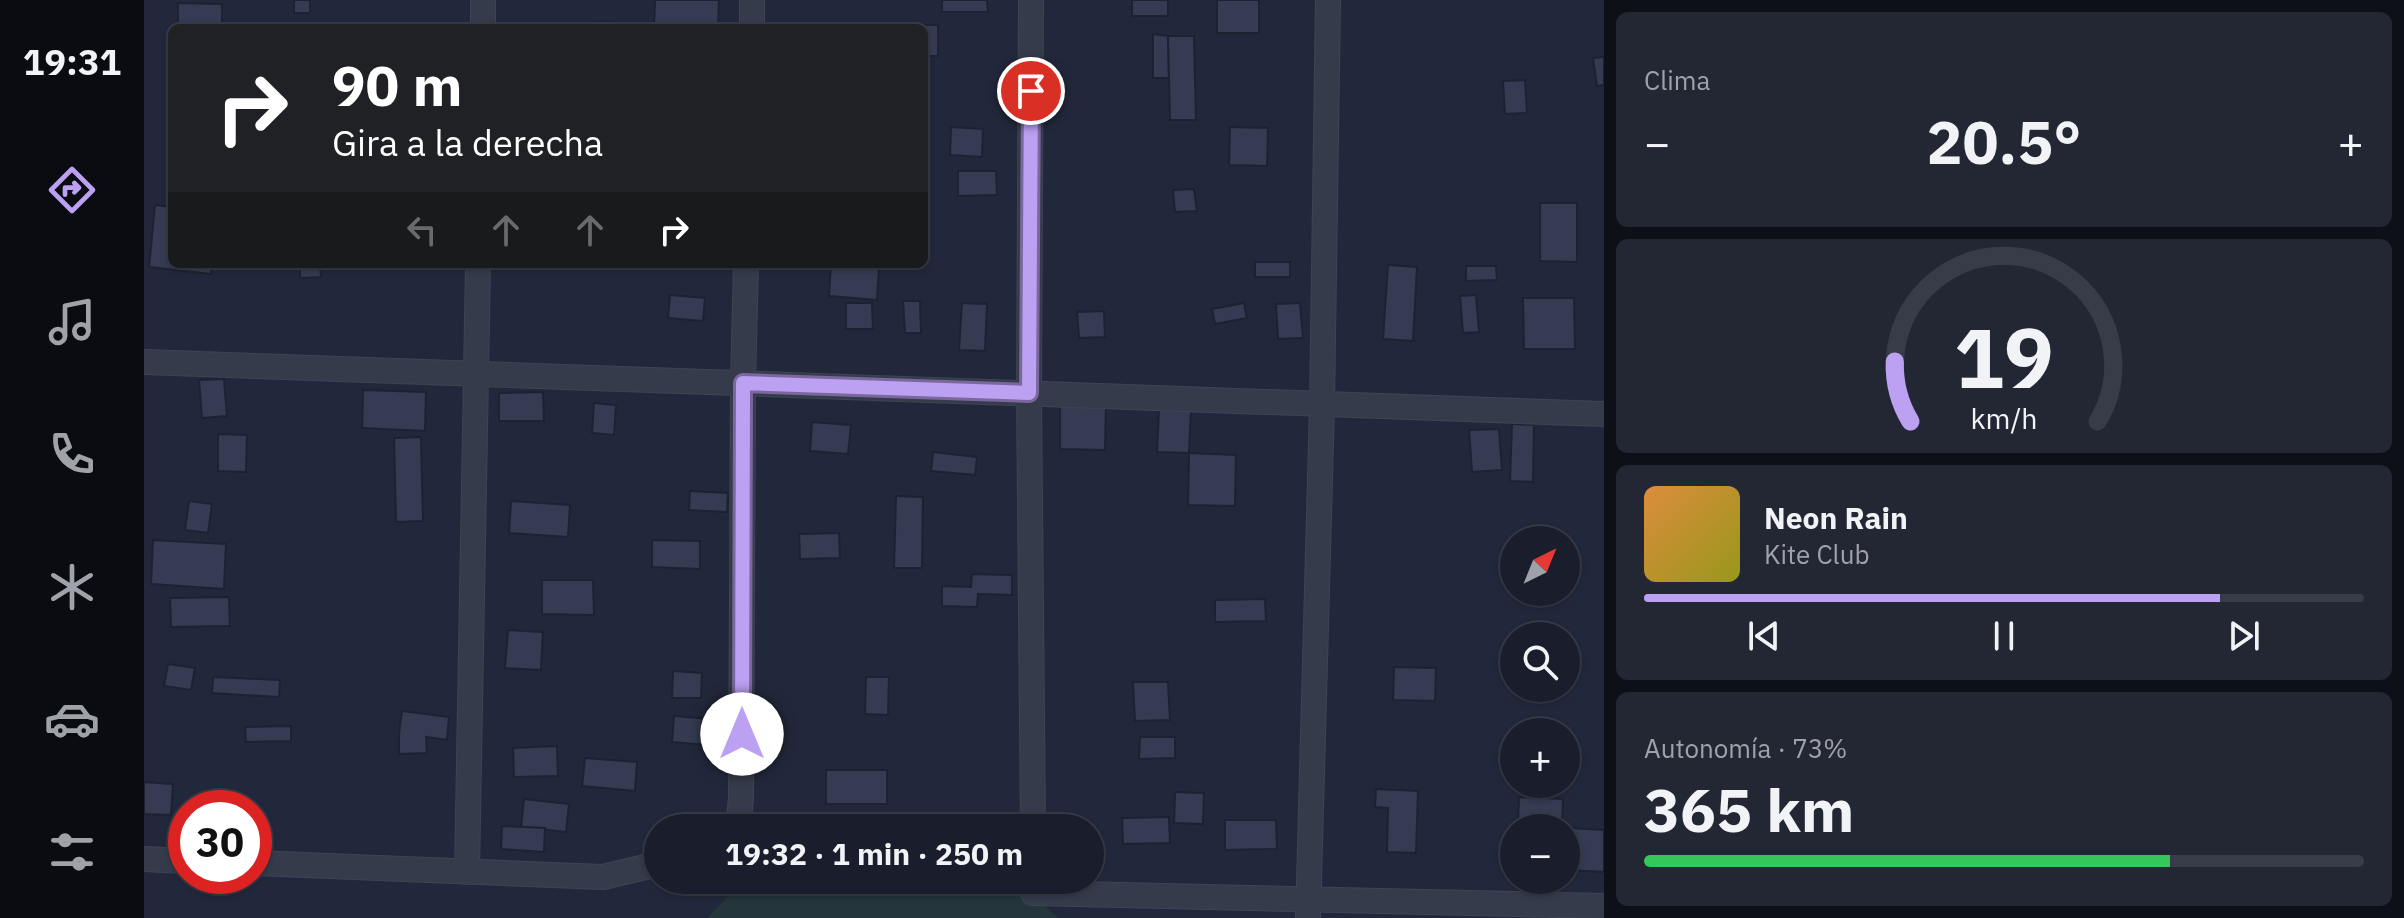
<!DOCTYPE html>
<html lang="es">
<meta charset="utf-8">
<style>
body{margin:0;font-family:"IBM Plex Sans",sans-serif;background:#232734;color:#f1f3f6;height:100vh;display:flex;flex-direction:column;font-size:30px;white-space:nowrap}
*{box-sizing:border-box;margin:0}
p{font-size:26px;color:#9fa2a9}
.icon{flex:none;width:44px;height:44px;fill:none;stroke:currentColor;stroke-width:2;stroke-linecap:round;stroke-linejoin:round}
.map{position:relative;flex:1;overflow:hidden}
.drawer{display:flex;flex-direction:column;gap:12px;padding:12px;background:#0e1018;width:800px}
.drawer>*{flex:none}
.hud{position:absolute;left:24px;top:24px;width:760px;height:244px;border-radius:12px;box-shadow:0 2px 6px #0004,0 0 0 2px #383c48;background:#202124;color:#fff;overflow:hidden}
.needle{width:52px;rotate:43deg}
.buttons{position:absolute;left:1356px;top:526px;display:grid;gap:16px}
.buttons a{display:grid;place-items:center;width:80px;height:80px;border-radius:50%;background:#1a1e2c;box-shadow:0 2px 6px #0004,0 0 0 2px #383c48;font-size:40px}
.speed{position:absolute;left:24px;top:790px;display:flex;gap:16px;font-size:40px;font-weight:700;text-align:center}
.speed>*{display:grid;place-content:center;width:104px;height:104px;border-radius:50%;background:#1a1e2c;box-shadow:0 2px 6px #0004,0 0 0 2px #383c48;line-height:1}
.speed .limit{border:12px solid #d22;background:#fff;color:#111}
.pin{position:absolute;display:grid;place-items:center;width:68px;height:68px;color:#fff;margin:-34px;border:4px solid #fff;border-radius:50%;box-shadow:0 2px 8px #0007}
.me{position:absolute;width:88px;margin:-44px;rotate:0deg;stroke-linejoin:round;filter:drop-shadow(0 0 6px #0008)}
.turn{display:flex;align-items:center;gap:28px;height:168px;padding:0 32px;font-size:36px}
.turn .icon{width:104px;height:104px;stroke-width:2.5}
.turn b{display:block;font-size:56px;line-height:68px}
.lanes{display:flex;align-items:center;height:76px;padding:0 32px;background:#0003;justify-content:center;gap:40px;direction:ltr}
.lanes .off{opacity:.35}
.big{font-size:60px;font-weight:700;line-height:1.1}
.drawer .tile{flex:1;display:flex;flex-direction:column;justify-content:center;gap:12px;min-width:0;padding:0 28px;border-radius:12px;background:#232734}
.drawer .dial{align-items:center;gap:0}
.dial svg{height:208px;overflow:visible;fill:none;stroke:#383c48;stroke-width:7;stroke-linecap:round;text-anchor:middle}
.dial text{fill:#f1f3f6;stroke:none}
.song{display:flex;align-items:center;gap:24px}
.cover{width:96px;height:96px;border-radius:12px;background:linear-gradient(135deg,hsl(30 70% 55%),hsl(60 70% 35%))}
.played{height:8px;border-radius:4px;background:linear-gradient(90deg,#bca0f2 80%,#383c48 80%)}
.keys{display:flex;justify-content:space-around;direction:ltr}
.heat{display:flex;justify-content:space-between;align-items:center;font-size:44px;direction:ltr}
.charge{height:12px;border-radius:6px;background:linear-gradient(90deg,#34c759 73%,#383c48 0)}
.trip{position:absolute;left:500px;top:814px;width:460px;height:80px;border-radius:40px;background:#1a1e2c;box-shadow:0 2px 6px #0004,0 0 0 2px #383c48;font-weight:700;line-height:80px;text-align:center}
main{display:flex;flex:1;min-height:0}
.menu{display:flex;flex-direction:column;width:144px;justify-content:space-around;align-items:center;background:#0a0c12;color:#9fa2a9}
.menu .icon{width:56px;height:56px}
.menu .active{color:#bca0f2}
.menu b{font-size:36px;color:#f1f3f6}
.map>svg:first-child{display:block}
.green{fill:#24353c}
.building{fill:#343b52;stroke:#1d2232;stroke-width:2}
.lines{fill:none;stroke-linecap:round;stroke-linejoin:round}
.minor-casing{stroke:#3f4454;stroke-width:26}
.minor{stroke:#353b4b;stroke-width:24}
.route-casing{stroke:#7a689d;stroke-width:20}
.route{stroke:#bca0f2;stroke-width:14}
</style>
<main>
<nav class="menu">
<b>19:31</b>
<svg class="icon active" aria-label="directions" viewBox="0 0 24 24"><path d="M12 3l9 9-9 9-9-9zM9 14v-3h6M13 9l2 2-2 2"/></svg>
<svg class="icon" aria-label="music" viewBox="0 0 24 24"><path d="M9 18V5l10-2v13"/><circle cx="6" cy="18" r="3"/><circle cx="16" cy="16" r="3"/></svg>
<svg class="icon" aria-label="phone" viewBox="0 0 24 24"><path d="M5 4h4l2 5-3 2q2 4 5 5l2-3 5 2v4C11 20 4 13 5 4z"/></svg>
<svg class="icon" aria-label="climate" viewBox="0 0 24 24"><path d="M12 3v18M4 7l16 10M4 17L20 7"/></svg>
<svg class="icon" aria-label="car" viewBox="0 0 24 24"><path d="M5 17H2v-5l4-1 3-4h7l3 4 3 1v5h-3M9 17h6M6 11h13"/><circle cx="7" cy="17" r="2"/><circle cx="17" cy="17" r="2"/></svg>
<svg class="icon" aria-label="filters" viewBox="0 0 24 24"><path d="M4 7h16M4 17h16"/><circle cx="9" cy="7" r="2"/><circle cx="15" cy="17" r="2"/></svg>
</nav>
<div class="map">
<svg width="1460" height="918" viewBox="0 0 1460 918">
<rect width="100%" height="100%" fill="#22283b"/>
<path class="green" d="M600,880H797L887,893L914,918H563Z"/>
<g class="building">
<rect x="150" y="0" width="16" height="13"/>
<path d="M511,0H575L574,28L510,25Z"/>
<path d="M798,0H843L844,12H798Z"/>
<rect x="988" y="0" width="36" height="16"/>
<rect x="1073" y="0" width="42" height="33"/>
<path d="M34,3L78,4V28H34Z"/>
<path d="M452,22L481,23V28H452Z"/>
<path d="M776,25H794V56H780V28H776Z"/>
<path d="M1009,34L1024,36L1025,78H1009Z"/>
<path d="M1024,36H1050L1052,120H1026Z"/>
<path d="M1460,57V85L1453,86L1449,58Z"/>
<path d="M1381,80L1383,113L1361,114L1359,81Z"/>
<path d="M807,127L839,129L838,157L806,155Z"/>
<path d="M1086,127L1124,128L1123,166L1085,165Z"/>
<path d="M814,171H852L853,195L814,196Z"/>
<path d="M1050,189L1053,211L1031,212L1029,190Z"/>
<path d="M1396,203H1433V262L1396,261Z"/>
<path d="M11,205L28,207V264H68L67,274L5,267Z"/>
<rect x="1111" y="262" width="35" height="15"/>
<path d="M156,264H176L177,277L156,278Z"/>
<path d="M687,264L735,267L733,300L685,296Z"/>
<path d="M1244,265L1273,267L1269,341L1239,339Z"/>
<path d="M1322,266H1352L1353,280L1322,281Z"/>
<path d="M526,295L561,298L559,321L524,318Z"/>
<path d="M1332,295L1335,332L1319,333L1316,296Z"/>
<path d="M1379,298H1430L1431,349H1380Z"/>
<path d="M759,301H776L777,333H761Z"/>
<path d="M702,303H728L729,329H702Z"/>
<path d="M818,303L843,304L841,351L815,350Z"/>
<path d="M1100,303L1103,318L1071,324L1068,309Z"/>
<path d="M1156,303L1159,338L1134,339L1132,304Z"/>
<path d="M960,311L961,337L935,338L933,312Z"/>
<path d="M80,379L83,416L58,418L55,380Z"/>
<path d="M219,390L282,392L281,431L218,428Z"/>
<path d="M399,392L400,421H355V393Z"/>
<path d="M450,403L472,405L470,435L448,433Z"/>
<path d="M916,403H962L961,450L916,449Z"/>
<path d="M1015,408L1047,409L1045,453L1013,452Z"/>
<path d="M668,422L707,425L704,454L666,451Z"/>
<path d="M1368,424L1390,425L1389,482L1366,481Z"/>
<path d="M1355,429L1358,470L1328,472L1325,430Z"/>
<path d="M74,434L103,435L102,472L74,471Z"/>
<path d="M277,437L279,521L252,522L250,438Z"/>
<path d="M789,452L833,457L831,475L787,471Z"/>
<path d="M1045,453L1092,455L1091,506L1044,505Z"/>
<path d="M546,491L584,493L583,512L545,510Z"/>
<path d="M752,496L779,497L778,568H750Z"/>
<path d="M45,501L68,504L64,533L41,530Z"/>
<path d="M367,501L426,505L424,537L365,533Z"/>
<path d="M695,533L696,558L656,559L655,534Z"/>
<path d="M9,540L82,544L80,589L7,584Z"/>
<path d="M508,540L556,541V569L508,567Z"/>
<path d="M828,574L868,575V595L834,594L833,607L798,606V586L827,587Z"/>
<path d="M398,580H449L450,615L398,614Z"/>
<path d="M85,597L86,626L27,627L26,598Z"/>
<path d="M1121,599L1122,621L1071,622V600Z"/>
<path d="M364,630L399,632L397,670L361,668Z"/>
<path d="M24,664L51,668L47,690L20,686Z"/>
<path d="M1250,667L1292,668L1291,701L1249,700Z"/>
<path d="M529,671L558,673L557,698H528Z"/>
<path d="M69,677L136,680L135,697L68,693Z"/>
<path d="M722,677H745L744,715L721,714Z"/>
<path d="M989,682H1024L1026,720L991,721Z"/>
<path d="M258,711L305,717L303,740L282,737L283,753L255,754V733Z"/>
<path d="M530,716L578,720L576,746L528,742Z"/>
<path d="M147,726V741L102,742L101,727Z"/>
<path d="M996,737H1031V758L995,759Z"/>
<path d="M413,746L414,776L370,777L369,748Z"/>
<path d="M441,758L493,762L491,791L438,786Z"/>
<rect x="682" y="770" width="61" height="34"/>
<path d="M0,782L29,784L27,815L0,814Z"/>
<path d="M1232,789L1274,791L1272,853L1243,852L1244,808L1231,807Z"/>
<path d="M1031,792L1060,793L1059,824L1030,823Z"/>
<path d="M1375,797L1419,799L1418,826L1374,824Z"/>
<path d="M380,799L425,804L422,832L377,827Z"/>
<path d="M682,814L724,824L723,828H679Z"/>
<path d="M1025,817L1026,843L979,844L978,818Z"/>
<path d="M1081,820H1132L1133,849L1081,850Z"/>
<path d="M358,826L401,828L400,852L357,849Z"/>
<path d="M1427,828L1460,830V872L1425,870Z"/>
</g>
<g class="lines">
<g class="minor-casing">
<g id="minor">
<path d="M887,0L885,393L889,828"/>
<path d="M339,28V0"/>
<path d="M608,28V0"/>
<path d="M0,362L1460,414"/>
<path d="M594,828L597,798L599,383L602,264"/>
<path d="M0,859L42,861"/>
<path d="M110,863L459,877L514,864"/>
<path d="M323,872L334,264"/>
<path d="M889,880V893L1460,906"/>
<path d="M1164,918L1178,406L1184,0"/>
</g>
</g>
<use href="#minor" class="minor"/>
</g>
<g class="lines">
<g class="route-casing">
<path id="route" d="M598,734L599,383L885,393L887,91"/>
</g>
<use href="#route" class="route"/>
</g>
</svg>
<div class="buttons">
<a><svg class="needle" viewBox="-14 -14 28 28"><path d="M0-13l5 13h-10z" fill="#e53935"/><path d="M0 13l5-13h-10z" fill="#9fa2a9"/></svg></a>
<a><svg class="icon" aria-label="search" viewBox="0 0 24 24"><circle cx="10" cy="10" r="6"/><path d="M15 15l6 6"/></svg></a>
<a>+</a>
<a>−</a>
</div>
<div class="speed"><div class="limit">30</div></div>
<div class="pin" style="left:887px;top:91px;background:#d93025"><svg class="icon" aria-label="arrive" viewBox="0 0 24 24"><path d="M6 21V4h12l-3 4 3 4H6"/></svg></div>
<svg class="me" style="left:598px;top:734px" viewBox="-20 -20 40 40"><circle r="19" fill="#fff"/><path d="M0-13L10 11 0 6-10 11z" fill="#bca0f2"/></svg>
<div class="trip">19:32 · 1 min · 250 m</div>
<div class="hud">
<div class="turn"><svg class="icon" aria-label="right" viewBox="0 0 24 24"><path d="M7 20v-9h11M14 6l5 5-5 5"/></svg><div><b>90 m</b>Gira a la derecha</div></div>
<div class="lanes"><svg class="icon off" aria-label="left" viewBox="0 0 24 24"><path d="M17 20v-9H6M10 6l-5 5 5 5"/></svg><svg class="icon off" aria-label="ahead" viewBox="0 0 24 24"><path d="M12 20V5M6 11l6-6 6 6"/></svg><svg class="icon off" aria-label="ahead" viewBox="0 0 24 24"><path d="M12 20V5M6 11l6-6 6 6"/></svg><svg class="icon" aria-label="right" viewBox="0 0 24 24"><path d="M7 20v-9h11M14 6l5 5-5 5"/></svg></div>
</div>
</div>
<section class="drawer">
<div class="tile"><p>Clima</p>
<div class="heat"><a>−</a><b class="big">20.5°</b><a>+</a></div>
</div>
<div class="tile dial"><svg viewBox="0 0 100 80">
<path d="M14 69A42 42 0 1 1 86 69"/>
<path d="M14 69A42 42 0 0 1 8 46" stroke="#bca0f2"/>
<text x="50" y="56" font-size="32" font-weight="700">19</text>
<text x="50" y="72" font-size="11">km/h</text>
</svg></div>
<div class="tile">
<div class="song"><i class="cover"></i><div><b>Neon Rain</b><p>Kite Club</p></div></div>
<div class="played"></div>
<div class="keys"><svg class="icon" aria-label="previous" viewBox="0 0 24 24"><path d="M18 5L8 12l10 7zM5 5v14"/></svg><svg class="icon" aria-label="pause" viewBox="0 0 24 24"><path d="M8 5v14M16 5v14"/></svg><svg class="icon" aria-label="next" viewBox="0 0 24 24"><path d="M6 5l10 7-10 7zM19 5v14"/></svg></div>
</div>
<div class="tile"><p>Autonomía · 73%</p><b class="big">365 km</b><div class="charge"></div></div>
</section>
</main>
